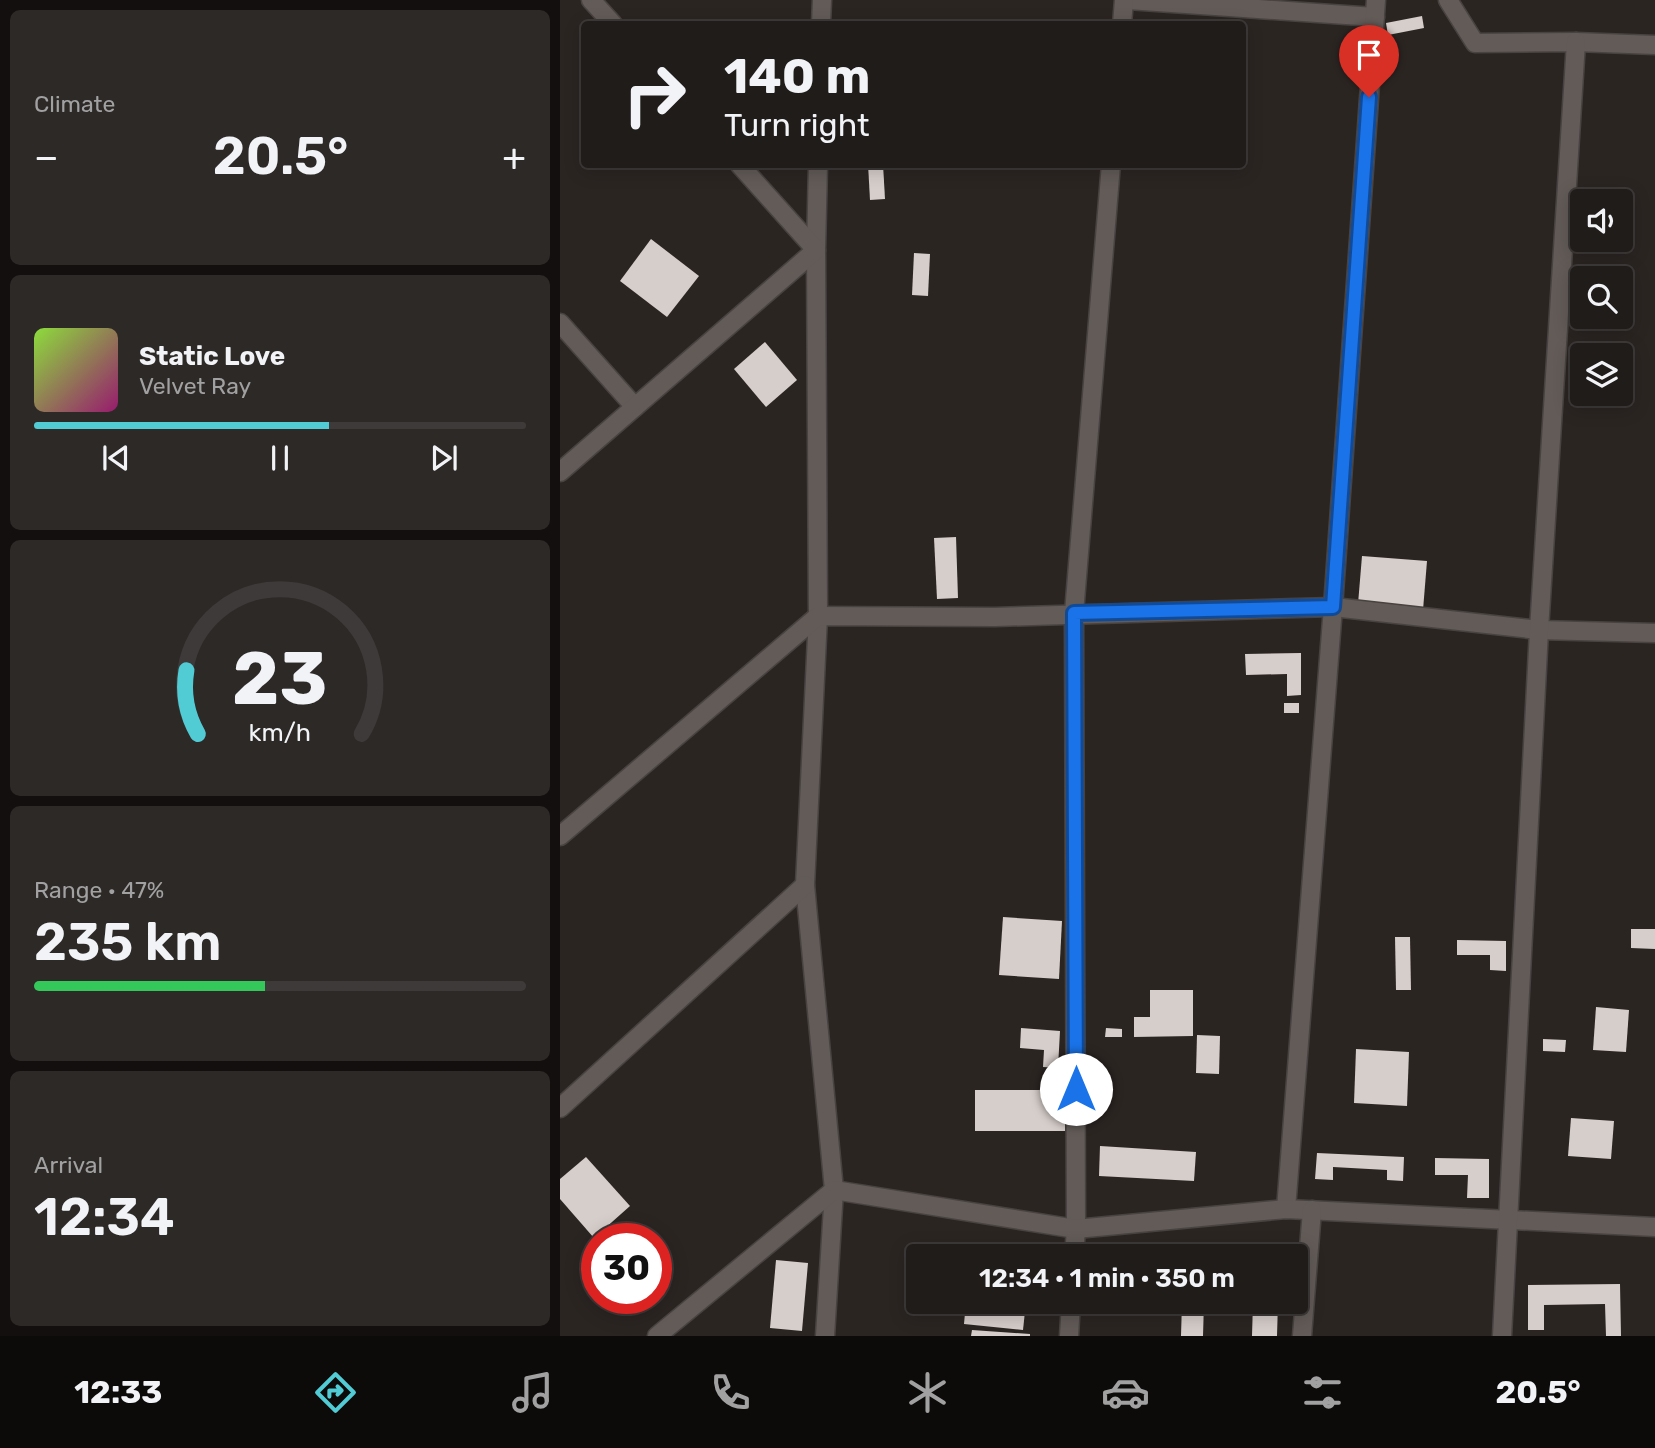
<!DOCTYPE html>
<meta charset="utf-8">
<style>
body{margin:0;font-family:Rubik,sans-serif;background:#2d2927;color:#f1f3f6;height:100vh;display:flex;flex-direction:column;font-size:26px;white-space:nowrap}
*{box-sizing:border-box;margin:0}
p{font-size:23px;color:#a2a1a2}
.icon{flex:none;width:38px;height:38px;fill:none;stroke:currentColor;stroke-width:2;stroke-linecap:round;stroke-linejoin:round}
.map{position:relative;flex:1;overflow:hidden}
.panel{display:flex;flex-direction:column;gap:10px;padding:10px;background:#120f0e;width:560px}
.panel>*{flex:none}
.guide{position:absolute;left:21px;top:21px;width:665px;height:147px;border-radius:7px;box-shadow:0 4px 18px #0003,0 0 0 2px #3d3a39;background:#201c1a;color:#f1f3f6;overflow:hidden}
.controls{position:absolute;left:1010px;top:189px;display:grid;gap:14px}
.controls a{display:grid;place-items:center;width:63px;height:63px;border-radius:7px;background:#201c1a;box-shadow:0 4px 18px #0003,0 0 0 2px #3d3a39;font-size:35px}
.speed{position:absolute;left:21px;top:1223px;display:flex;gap:14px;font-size:35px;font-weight:700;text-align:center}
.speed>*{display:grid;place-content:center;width:91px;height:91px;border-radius:50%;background:#201c1a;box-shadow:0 4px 18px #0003,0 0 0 2px #3d3a39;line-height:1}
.speed .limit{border:10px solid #d22;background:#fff;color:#111}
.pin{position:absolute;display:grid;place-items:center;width:60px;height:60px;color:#fff;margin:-72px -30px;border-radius:50% 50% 50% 0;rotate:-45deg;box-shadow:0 0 7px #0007}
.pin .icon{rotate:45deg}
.me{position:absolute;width:77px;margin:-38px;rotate:0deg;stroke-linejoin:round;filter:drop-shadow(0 0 5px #0008)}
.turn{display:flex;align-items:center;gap:24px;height:147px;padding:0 28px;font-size:32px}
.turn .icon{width:91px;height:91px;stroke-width:2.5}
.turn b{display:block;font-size:49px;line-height:60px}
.big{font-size:52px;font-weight:600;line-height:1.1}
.panel .tile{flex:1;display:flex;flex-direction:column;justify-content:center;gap:10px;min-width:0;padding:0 24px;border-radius:10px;background:#2d2927}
.panel .dial{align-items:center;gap:0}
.dial svg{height:182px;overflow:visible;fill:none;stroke:#3d3a39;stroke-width:7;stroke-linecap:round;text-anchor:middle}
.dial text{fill:#f1f3f6;stroke:none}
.song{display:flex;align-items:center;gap:21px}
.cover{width:84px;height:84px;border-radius:10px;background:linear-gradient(135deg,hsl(90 70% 55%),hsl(320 70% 35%))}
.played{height:7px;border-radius:4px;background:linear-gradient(90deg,#51ccd5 60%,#3d3a39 60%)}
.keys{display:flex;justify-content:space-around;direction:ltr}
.heat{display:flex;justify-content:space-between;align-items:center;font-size:38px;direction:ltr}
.charge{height:10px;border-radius:5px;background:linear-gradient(90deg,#34c759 47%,#3d3a39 0)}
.trip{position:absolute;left:346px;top:1244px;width:402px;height:70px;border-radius:7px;background:#201c1a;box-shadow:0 4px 18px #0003,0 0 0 2px #3d3a39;font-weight:600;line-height:70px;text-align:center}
.dock{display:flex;height:112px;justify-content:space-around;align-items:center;background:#0d0b0a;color:#a2a1a2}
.dock .icon{width:49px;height:49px}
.dock .current{color:#51ccd5}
.dock b{font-size:32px;color:#f1f3f6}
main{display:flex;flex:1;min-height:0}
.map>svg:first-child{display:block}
.building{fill:#d6ceca}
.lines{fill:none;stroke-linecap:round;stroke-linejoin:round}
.minor-casing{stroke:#484341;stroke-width:21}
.minor{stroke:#625b58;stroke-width:18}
.route-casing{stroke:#114b97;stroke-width:18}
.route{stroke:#1a73e8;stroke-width:12}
</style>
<main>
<section class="panel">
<div class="tile"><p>Climate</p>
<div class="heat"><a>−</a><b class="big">20.5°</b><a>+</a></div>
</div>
<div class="tile">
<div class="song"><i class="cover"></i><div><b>Static Love</b><p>Velvet Ray</p></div></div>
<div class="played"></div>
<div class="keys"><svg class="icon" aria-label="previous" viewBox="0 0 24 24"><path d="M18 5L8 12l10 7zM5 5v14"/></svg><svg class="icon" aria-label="pause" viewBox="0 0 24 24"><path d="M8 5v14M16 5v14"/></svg><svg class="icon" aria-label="next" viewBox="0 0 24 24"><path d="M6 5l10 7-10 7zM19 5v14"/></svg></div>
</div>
<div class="tile dial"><svg viewBox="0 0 100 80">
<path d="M14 69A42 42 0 1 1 86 69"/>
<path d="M14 69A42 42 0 0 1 9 41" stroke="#51ccd5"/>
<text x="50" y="56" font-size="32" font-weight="700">23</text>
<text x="50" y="72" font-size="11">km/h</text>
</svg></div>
<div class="tile"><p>Range · 47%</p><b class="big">235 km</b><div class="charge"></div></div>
<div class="tile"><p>Arrival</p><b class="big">12:34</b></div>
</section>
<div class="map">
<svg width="1095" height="1336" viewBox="0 0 1095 1336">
<rect width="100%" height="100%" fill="#2b2522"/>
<g class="building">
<path d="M862,16L864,28L828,35L826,23Z"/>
<path d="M308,164H323L325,199L310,200Z"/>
<path d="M91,239L139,276L107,317L60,281Z"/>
<path d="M354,253L370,254L368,296L352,295Z"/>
<path d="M205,342L237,380L206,407L174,369Z"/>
<path d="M396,537L398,598L377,599L374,538Z"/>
<path d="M802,556L867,561L863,610L798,604Z"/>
<path d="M741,653V695L727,696V674L686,675L685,654Z"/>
<rect x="724" y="703" width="15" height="10"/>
<path d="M443,917L502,921L499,979L439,975Z"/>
<path d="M1071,929H1095V949L1071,948Z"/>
<path d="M835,937H850L851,990H836Z"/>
<path d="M897,940L946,941V971L930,970V955H897Z"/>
<path d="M590,990H633V1036L574,1037V1017H590Z"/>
<path d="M1036,1007L1069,1010L1066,1052L1033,1050Z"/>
<path d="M461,1028L500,1031L498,1068L483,1067L484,1050L460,1048Z"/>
<path d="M546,1028L562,1029V1037H545Z"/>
<path d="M637,1035L660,1036L659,1074L636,1073Z"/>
<path d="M983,1039L1006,1040L1005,1052L983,1051Z"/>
<path d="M796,1049L849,1052L847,1106L794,1103Z"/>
<rect x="415" y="1090" width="90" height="41"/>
<path d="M1011,1118L1054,1121L1051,1159L1008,1156Z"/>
<path d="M540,1146L636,1152L634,1181L539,1176Z"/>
<path d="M757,1153L844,1157L843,1181L827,1180V1170L773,1167V1180L755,1179Z"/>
<path d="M26,1157L70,1206L34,1238L0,1199V1179Z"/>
<path d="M875,1158L929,1159V1198H907L908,1175H875Z"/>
<path d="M216,1260L248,1263L242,1331L210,1328Z"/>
<path d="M1060,1284L1061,1336H1046L1045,1304L984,1305V1330H968V1285Z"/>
<path d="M406,1302H466L463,1330L404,1324Z"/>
<path d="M622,1302H644L643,1336H621Z"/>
<path d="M693,1302H718L717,1336H692Z"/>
<path d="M412,1330L470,1334V1336H411Z"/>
</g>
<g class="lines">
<g class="minor-casing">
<g id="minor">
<path d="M31,0L53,24"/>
<path d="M568,0L815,17"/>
<path d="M888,0L915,43L1016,42L1095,45"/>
<path d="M261,24L262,0"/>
<path d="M562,24L564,0"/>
<path d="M258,164L256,250L258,616L245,885L274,1190L265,1336"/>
<path d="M0,323L75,407"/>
<path d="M0,472L256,250L179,164"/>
<path d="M0,836L258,616L435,617L773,607L979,630L1095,633"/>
<path d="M0,1108L245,885"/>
<path d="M726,1209L773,607L816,0"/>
<path d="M514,1256L516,1229L514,613L551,164"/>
<path d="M97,1336L274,1190L516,1229L726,1209L1095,1227"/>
<path d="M509,1336L511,1302"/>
<path d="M742,1336L752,1210"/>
<path d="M942,1336L979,630L1016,42"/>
</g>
</g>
<use href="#minor" class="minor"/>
</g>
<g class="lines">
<g class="route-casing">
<path id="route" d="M516,1089L514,613L773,607L809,97"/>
</g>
<use href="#route" class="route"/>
</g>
</svg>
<div class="controls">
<a><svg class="icon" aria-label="sound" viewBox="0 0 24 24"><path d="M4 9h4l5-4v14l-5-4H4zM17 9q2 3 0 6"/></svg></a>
<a><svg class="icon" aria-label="search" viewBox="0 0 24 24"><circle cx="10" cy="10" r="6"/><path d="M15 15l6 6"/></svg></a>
<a><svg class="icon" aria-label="layers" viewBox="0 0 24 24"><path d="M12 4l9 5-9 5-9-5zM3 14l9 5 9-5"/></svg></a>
</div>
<div class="speed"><div class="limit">30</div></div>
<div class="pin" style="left:809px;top:97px;background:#d93025"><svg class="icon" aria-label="arrive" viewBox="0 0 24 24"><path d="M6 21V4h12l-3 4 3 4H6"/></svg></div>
<svg class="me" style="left:516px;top:1089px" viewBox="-20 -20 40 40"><circle r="19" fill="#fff"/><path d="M0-13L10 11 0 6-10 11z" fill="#1a73e8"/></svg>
<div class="trip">12:34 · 1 min · 350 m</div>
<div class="guide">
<div class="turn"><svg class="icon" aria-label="right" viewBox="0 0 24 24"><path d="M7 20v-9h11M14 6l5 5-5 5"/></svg><div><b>140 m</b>Turn right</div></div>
</div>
</div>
</main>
<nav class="dock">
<b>12:33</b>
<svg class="icon current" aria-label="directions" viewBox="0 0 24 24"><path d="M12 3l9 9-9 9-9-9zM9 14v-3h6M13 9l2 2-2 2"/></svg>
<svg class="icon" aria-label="music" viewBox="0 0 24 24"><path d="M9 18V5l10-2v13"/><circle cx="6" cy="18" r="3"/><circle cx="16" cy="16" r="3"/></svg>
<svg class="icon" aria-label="phone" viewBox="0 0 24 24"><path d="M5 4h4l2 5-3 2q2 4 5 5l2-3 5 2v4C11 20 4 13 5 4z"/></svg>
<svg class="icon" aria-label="climate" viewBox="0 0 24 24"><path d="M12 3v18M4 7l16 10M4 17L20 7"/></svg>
<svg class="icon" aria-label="car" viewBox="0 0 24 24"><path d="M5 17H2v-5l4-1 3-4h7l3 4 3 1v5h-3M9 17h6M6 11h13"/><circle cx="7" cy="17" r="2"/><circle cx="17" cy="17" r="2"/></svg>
<svg class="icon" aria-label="filters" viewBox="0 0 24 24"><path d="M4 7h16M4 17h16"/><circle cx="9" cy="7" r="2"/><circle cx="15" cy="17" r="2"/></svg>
<b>20.5°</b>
</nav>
